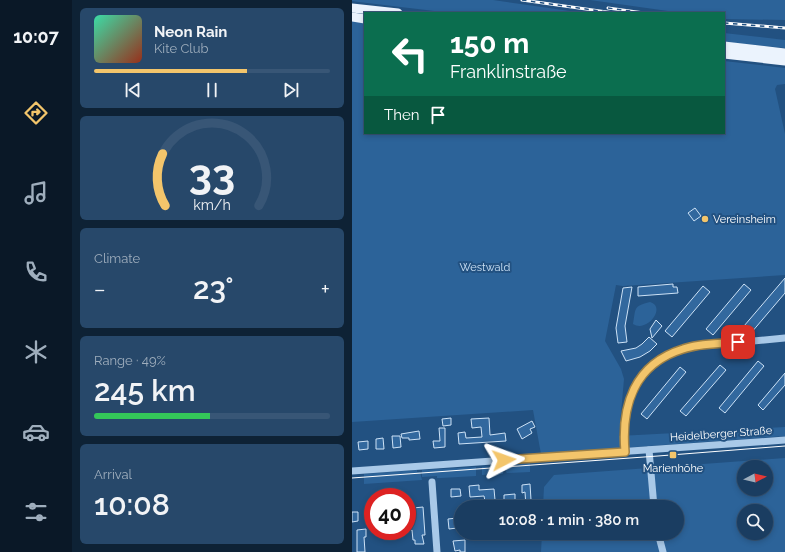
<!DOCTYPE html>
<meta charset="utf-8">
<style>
body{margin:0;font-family:Raleway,sans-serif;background:#27486a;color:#f1f3f6;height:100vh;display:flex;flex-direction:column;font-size:15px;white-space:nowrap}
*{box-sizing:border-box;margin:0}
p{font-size:13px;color:#9faebd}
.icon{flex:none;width:22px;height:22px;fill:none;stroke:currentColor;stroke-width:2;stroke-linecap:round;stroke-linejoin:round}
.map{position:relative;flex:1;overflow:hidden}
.details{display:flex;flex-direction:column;gap:8px;padding:8px;background:#0e2235;width:280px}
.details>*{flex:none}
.banner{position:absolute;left:12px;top:12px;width:361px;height:122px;border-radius:0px;box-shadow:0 2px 6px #0003,0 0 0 1px #385676;background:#0b6e4f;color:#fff;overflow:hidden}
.needle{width:26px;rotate:83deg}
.tools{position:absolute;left:385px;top:460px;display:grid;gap:8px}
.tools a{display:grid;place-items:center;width:36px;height:36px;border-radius:50%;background:#1a3d61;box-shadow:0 2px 6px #0003,0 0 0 1px #385676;font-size:20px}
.speed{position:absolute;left:12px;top:488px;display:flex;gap:8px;font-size:20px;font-weight:700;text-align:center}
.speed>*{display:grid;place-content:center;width:52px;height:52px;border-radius:50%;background:#1a3d61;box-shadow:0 2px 6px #0003,0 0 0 1px #385676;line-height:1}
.speed .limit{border:6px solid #d22;background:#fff;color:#111}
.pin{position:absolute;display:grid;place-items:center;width:34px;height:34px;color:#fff;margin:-17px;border-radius:8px;box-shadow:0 2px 6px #0006}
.me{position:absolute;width:44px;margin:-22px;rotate:86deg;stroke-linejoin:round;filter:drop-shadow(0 0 3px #0008)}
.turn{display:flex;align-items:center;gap:14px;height:84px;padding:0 20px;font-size:18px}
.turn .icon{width:52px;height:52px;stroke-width:2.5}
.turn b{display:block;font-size:28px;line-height:34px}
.then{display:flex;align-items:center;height:38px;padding:0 20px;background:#0003;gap:8px;font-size:15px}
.big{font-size:30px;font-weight:600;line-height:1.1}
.details .tile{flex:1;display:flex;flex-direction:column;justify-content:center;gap:6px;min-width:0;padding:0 14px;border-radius:6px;background:#27486a}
.details .dial{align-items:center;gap:0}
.dial svg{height:104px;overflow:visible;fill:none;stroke:#385676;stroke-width:7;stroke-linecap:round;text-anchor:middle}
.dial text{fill:#f1f3f6;stroke:none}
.song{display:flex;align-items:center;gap:12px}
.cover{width:48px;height:48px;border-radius:6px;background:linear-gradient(135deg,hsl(160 70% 55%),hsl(10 70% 35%))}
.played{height:4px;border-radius:2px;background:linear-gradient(90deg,#f3c56b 65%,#385676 65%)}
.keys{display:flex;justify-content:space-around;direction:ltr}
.heat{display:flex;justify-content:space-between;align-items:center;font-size:22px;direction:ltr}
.charge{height:6px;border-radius:3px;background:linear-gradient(90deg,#34c759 49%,#385676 0)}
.trip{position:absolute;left:102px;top:500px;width:230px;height:40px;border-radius:20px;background:#1a3d61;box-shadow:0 2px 6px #0003,0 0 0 1px #385676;font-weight:600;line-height:40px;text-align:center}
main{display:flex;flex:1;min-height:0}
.menu{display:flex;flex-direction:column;width:72px;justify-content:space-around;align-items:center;background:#0a1827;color:#9faebd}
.menu .icon{width:28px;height:28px}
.menu .selected{color:#f3c56b}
.menu b{font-size:18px;color:#f1f3f6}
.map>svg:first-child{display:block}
.green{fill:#2c6399;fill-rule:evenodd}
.building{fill:#32689e;stroke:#cde2f6}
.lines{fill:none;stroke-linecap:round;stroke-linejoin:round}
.minor{stroke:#a9c9e8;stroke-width:7}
.major{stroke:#ebf3fd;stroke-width:9}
.tram{stroke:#fff;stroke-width:1}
.rail-casing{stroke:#fff;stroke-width:3}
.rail{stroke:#225181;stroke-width:1.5;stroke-dasharray:4.5;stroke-linecap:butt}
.route-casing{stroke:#9e8046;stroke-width:10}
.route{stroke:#f3c56b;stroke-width:7}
.poi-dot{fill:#f3c56b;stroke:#225181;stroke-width:1.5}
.labels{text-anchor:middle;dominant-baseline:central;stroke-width:4;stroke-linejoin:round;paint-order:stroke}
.poi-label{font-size:11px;fill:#fff;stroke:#225181;text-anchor:start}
.park-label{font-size:11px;fill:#cde2f6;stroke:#225181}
.street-label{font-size:11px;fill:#fff;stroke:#225181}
</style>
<main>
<nav class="menu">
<b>10:07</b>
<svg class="icon selected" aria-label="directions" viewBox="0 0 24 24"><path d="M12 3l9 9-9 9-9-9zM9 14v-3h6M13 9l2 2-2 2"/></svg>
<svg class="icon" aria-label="music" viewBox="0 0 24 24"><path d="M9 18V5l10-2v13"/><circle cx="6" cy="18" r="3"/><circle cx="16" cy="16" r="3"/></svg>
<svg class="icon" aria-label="phone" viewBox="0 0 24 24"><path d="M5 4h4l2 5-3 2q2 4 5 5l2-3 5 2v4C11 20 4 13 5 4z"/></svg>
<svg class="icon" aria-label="climate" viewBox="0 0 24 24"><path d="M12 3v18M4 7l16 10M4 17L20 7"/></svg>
<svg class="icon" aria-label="car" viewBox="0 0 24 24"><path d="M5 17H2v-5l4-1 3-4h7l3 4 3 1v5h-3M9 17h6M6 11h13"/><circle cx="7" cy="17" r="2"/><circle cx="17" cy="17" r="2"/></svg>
<svg class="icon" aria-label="filters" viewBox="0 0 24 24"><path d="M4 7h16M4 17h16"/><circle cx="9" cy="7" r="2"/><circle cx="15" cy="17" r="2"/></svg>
</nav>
<section class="details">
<div class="tile">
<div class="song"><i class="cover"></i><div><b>Neon Rain</b><p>Kite Club</p></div></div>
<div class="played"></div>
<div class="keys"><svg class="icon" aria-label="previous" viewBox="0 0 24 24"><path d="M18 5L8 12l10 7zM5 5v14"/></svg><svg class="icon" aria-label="pause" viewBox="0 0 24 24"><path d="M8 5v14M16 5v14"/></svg><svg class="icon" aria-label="next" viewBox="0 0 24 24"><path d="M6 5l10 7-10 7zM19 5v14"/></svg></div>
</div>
<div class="tile dial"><svg viewBox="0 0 100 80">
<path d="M14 69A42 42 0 1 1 86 69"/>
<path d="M14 69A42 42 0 0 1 12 29" stroke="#f3c56b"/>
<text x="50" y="56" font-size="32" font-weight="700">33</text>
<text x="50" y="72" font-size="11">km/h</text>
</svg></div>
<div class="tile"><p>Climate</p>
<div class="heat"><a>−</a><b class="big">23°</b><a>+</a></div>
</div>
<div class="tile"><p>Range · 49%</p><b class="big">245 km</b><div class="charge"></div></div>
<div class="tile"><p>Arrival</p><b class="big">10:08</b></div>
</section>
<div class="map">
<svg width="433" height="552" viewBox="0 0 433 552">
<rect width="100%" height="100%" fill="#225181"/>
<g class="green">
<path d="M0,0H141L232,13H99L7,2L0,1Z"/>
<path d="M238,0H433V20L373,19L372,13H330Z"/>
<path d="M0,21L13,22V133H372V61L433,68V84L425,85L423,89L433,134V275L271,286L264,285L253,341L269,369L272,379L267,436L433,427V436L189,454L181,410L0,422Z"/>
<path d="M372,33L433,40V48L372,42Z"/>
<path d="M298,302C315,307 295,333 281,324C284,308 281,306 298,302Z"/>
<path d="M433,458V552H189L190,533H325V507H191L192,487L202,475ZM392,467H414V489H392ZM392,511H414V533H392Z"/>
<path d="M178,463V472L155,473L154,472V465Z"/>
<path d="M151,465V474L130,475V467Z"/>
<path d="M124,467V476L89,478H85V476L70,477V470Z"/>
<path d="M65,470V472H68L70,480L12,484V474Z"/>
</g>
<g class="building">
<path d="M343,208L349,216L342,221L336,213Z"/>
<path d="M433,278V293L399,333L392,326Z"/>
<path d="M321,284V287H325L326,293L286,296V287Z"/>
<path d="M392,284L399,290L361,335L354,329Z"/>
<path d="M351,286L358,292L320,337L313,331Z"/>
<path d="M280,287L273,326L275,342L266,343L264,328L271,288Z"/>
<path d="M304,320L310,326L300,338L298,329Z"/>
<path d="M297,337L305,344L298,351L288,357L274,361L269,351L284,348L290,344Z"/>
<path d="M406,361L412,366L373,413L367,408Z"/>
<path d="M368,365L374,370L334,416L328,411Z"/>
<path d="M328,367L334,372L295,419L289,414Z"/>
<path d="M433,373V385L411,410L406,405Z"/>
<path d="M99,418V425L91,426L90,419Z"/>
<path d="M137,418L138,435L153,433L154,441L107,444L106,433L113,432L114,438L130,437L129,427L120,428L119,419Z"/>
<path d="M180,421L183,427L178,429L180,433L170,439L165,429Z"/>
<path d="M87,428H93V447L82,448L81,441H88Z"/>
<path d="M67,431L68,439L57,440V438H50L49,434Z"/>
<path d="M40,436H48L49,447L41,448Z"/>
<path d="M31,438L32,449H24V439Z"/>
<path d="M16,441V449L7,450L6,442Z"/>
<path d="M178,484L179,500H182V507H174L173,492L170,493V485Z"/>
<path d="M127,485V490L142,489L143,500L133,501L132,496L118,497L117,486Z"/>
<path d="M99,489H108L109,496L99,497Z"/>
<path d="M163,494V502L152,503V495Z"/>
<path d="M71,507L73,535H70L72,544H63V540H61L60,530L55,531V525L61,524L60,518H62L61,508Z"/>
<path d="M0,512H6V521L0,522Z"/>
<path d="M105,518V528L97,529L96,519Z"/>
<path d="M14,529V537H12L13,552H5V530Z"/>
<path d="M113,540V552H108V550L103,551L101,541Z"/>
</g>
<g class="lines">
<g class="minor">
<path d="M297,450L302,507"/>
<path d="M273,452C269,405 283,363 333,348C344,345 357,345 369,344C390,342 412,340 433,338"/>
<path d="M0,471L433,440"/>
<path d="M80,482L85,552"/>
<path d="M306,533L311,552"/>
</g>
<g class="major">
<path d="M0,8L46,13"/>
<path d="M0,17L13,19"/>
<path d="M372,46L433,53"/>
<path d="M372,54L433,61"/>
</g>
<path class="tram" d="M0,478L306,456L433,446"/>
<g class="rail-casing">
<g id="rail">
<path d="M170,0L262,13"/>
<path d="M256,8L292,13"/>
<path d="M372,23L433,28"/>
</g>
</g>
<use href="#rail" class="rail"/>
</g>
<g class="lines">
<g class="route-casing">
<path id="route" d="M152,460L273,452C269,406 282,364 331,349C348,343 368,344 386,342"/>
</g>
<use href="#route" class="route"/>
</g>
<g class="poi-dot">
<circle cx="353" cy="219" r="4"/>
<rect x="317" y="451" width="8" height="8" rx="2"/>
</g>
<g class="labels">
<g class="poi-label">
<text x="361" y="219">Vereinsheim</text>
<text x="321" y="468" text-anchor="middle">Marienhöhe</text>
</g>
<g class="park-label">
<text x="133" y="267">Westwald</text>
</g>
<g class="street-label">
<text transform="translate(369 434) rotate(-4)">Heidelberger Straße</text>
</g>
</g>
</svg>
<div class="tools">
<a><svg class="needle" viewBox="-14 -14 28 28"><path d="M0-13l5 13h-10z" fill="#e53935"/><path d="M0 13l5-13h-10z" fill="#9faebd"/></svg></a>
<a><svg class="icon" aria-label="search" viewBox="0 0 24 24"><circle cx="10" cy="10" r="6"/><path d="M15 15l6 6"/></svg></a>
</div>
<div class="speed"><div class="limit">40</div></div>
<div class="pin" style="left:386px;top:342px;background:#d93025"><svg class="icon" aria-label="arrive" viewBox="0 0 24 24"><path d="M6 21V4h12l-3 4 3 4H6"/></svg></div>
<svg class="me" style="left:152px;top:460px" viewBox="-20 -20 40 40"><path d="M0-17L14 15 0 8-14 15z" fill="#f3c56b" stroke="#fff" stroke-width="4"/></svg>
<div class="trip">10:08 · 1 min · 380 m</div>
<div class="banner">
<div class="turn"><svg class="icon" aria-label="left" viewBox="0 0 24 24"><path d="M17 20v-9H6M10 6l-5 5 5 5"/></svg><div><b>150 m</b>Franklinstraße</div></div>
<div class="then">Then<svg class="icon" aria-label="arrive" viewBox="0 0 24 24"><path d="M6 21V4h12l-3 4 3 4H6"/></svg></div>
</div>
</div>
</main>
